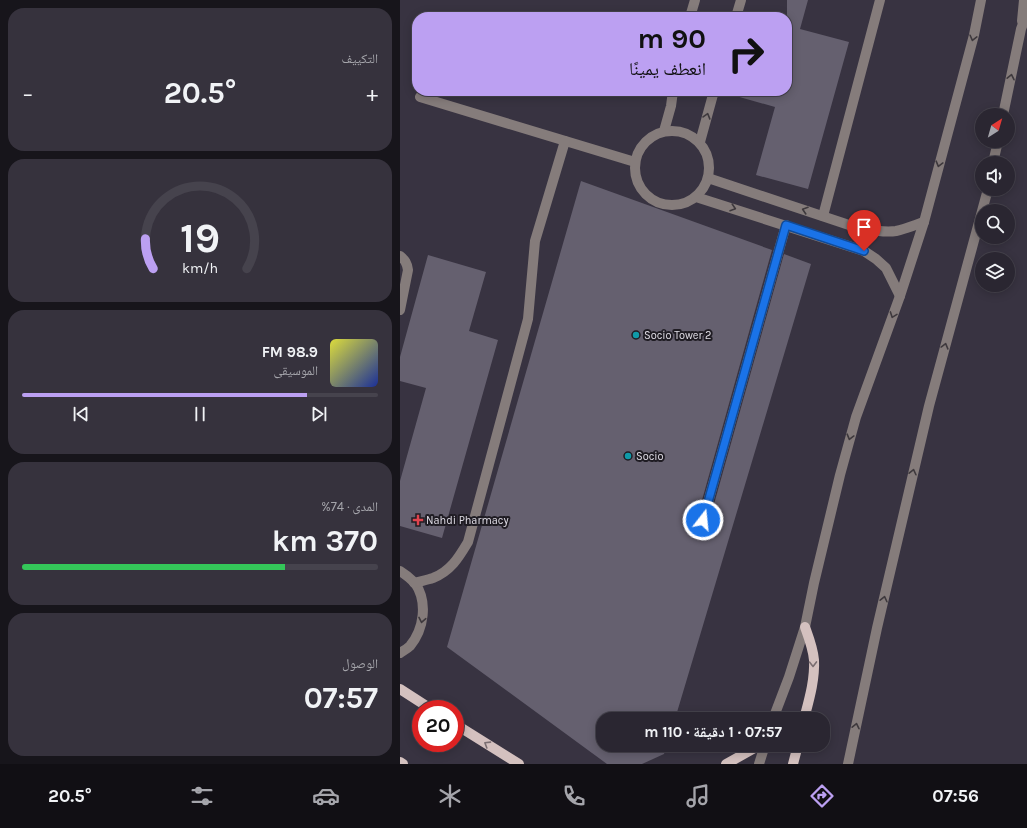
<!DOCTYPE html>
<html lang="ar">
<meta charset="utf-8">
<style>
body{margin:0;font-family:Karla,"Noto Naskh Arabic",sans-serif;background:#36323d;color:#f1f3f6;direction:rtl;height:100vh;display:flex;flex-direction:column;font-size:15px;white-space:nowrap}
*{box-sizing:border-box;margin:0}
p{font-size:13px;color:#a5a5ab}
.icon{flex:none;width:22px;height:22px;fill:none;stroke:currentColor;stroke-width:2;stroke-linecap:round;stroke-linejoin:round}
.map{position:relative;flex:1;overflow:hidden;direction:ltr}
.sheet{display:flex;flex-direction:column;gap:8px;padding:8px;background:#17151b;width:400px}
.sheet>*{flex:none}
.hud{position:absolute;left:12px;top:12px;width:380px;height:84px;border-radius:16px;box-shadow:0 2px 10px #0003,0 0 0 1px #46434d;direction:rtl;background:#bca0f2;color:#111;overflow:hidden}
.needle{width:26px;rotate:37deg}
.fabs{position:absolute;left:575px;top:108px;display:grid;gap:8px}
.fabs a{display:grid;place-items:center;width:40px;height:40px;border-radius:50%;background:#2a2631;box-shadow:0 2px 10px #0003,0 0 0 1px #46434d;font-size:20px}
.speed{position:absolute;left:12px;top:700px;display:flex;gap:8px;font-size:20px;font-weight:700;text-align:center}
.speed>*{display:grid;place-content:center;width:52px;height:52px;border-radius:50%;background:#2a2631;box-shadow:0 2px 10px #0003,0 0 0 1px #46434d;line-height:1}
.speed .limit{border:6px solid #d22;background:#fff;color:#111}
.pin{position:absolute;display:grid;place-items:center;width:34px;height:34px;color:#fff;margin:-41px -17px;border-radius:50% 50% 50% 0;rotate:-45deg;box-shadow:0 0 4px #0007}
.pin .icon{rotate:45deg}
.me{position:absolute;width:44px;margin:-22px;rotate:16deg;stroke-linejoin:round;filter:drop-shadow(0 0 3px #0008)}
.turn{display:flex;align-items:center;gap:14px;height:84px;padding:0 20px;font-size:18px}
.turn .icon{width:52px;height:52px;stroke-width:2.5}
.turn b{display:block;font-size:28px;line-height:34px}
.big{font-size:30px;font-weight:700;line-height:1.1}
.sheet .card{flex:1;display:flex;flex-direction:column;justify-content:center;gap:6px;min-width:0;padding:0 14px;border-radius:16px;background:#36323d}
.sheet .dial{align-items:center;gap:0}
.dial svg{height:104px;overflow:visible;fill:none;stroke:#46434d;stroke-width:7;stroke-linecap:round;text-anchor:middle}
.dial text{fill:#f1f3f6;stroke:none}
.song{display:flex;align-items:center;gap:12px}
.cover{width:48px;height:48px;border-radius:6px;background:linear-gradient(135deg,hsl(60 70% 55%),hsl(230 70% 35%))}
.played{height:4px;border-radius:2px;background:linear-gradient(90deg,#bca0f2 80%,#46434d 80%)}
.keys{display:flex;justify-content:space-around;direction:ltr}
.heat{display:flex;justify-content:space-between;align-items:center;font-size:22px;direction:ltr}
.charge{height:6px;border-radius:3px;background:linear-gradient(90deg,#34c759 74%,#46434d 0)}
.trip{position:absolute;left:196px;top:712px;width:234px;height:40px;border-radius:16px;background:#2a2631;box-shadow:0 2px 10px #0003,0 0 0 1px #46434d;font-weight:700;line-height:40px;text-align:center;direction:rtl}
.menu{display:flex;height:64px;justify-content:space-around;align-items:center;background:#110f14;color:#a5a5ab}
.menu .icon{width:28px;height:28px}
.menu .active{color:#bca0f2}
.menu b{font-size:18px;color:#f1f3f6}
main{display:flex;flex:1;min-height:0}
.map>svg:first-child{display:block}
.building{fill:#65606f}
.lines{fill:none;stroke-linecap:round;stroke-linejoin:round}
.minor{stroke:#857c7b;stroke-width:10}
.major{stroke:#d4c1bf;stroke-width:10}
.oneway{stroke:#3e393d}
.oneway2{stroke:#7a6e71}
.route-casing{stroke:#114b97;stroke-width:10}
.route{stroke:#1a73e8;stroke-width:7}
.culture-dot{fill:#0f9aa8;stroke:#1f1c23;stroke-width:1.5}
.health-dot{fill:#e0444e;stroke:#1f1c23;stroke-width:1.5}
.labels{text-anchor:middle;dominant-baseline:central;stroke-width:4;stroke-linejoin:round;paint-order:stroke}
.poi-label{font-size:11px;fill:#e0dde6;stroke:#1f1c23;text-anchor:start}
</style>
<main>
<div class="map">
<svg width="627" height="764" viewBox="0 0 627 764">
<rect width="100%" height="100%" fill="#383341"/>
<g class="building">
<path d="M387,0H408L400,29L449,42L408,189L356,175L375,107L336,96V91H387Z"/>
<path d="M181,181L372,250L297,518V522L301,526H305L308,524L309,522L384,254L411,264L275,719H203V745H267L264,754L242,764H207L47,647Z"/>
<path d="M28,255L86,272L69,331L98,340L42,538L0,526V481L26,388L0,381V357Z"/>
</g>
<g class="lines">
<g class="minor">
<path d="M290,17L295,0"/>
<path d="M336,17L341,0"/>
<path d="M622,21L624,0"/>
<path d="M20,97L235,162"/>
<path d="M603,115L621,29L627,13"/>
<circle cx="272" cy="168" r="37"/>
<path d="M264,131L271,106L273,91"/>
<path d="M300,142L314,91"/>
<path d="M593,163L598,141"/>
<path d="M308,178L458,228C470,230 484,233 496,231C505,229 515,225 524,222"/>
<path d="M296,197L464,251L476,259L486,268L500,296"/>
<path d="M423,216L480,0"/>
<path d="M0,256C5,260 7,263 8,270L0,310"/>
<path d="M303,520L386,225"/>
<path d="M0,571C5,574 11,579 15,583C28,602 24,629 10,646C7,649 3,651 0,653"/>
<path d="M14,583C21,581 27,580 33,578C51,571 59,557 68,542L128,319L135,241L165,141"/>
<path d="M373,719L389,677L405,627L414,583L440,475L456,417L500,296L524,222L574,35L581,0"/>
<path d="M359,764L365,745"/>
<path d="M448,764L477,628L529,406L588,189"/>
</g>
<g class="major">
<path d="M0,689L31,709"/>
<path d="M404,719C409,700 415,680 414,660C413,648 409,638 405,627"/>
<path d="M55,724L119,764"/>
<path d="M0,762L3,764"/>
<path d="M326,764L360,745"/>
<path d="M393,764L398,745"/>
</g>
</g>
<defs><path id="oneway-chevron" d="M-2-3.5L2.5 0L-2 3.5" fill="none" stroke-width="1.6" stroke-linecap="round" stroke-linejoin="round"/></defs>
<g class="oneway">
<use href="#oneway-chevron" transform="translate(573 38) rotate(104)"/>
<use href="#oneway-chevron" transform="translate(611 77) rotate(-78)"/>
<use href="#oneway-chevron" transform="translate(307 116) rotate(-74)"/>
<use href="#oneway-chevron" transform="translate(539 164) rotate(105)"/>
<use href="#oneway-chevron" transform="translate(333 208) rotate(18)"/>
<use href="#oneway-chevron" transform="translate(405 210) rotate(-162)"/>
<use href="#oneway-chevron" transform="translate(493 315) rotate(110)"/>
<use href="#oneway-chevron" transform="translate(545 346) rotate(-75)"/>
<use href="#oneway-chevron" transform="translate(450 437) rotate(105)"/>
<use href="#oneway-chevron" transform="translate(513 472) rotate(-77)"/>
<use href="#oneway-chevron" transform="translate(484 599) rotate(-77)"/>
<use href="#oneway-chevron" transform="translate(22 620) rotate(101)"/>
<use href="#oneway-chevron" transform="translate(456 726) rotate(-78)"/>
</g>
<g class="oneway2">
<use href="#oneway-chevron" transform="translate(413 664) rotate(89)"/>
<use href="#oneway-chevron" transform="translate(87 744) rotate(-148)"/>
</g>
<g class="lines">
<g class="route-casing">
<path id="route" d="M303,520L386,225L464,251"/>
</g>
<use href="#route" class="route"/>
</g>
<g class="culture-dot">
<circle cx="236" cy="335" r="4"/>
<circle cx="228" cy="456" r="4"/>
</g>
<path class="health-dot" d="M16 514h4v4h4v4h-4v4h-4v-4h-4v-4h4z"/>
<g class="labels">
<g class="poi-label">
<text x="244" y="335">Socio Tower 2</text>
<text x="236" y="456">Socio</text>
<text x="26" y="520">Nahdi Pharmacy</text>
</g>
</g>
</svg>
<div class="fabs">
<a><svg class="needle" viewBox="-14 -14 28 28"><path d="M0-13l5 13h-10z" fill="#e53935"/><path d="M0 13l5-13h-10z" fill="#a5a5ab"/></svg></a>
<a><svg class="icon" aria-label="sound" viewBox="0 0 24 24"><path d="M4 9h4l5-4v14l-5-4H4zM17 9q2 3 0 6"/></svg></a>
<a><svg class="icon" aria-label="search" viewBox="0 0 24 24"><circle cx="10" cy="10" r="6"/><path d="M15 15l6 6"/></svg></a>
<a><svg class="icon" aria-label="layers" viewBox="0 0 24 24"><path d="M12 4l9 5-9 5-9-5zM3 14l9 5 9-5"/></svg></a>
</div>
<div class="speed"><div class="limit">20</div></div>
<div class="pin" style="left:464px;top:251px;background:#d93025"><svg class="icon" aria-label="arrive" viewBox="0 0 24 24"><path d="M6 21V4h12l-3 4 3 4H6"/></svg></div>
<svg class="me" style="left:303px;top:520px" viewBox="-20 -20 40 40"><circle r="17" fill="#1a73e8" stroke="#fff" stroke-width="3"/><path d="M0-11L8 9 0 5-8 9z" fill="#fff"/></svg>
<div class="trip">07:57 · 1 دقيقة · 110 m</div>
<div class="hud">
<div class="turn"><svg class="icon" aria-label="right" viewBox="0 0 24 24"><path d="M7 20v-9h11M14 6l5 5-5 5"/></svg><div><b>90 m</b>انعطف يمينًا</div></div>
</div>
</div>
<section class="sheet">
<div class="card"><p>التكييف</p>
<div class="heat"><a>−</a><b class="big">20.5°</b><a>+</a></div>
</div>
<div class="card dial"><svg viewBox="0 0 100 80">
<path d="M14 69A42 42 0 1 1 86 69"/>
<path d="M14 69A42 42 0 0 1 8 46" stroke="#bca0f2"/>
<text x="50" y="56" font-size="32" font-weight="700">19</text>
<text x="50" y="72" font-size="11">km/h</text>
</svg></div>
<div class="card">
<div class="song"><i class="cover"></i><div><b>98.9 FM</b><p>الموسيقى</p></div></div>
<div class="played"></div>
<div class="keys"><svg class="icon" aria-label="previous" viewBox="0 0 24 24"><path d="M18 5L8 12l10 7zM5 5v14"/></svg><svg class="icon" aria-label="pause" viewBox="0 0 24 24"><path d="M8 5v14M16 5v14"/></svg><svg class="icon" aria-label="next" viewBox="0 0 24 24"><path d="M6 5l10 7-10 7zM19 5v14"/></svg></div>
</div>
<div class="card"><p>المدى · 74%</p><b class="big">370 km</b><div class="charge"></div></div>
<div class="card"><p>الوصول</p><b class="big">07:57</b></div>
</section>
</main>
<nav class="menu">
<b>07:56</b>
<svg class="icon active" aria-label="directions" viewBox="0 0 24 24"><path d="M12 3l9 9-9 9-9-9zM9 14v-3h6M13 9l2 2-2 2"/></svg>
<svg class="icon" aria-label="music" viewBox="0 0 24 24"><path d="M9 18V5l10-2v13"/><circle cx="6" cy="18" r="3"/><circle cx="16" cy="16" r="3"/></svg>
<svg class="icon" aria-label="phone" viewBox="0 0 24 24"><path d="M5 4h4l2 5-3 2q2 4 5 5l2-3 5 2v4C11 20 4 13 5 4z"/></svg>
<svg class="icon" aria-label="climate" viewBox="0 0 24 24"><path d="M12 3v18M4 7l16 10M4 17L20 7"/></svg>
<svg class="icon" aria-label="car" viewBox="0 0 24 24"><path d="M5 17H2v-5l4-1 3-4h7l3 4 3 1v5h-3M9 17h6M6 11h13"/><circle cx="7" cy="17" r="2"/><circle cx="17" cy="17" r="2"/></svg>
<svg class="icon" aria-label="filters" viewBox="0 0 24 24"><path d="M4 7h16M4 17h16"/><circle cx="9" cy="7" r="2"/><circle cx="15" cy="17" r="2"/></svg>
<b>20.5°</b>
</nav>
